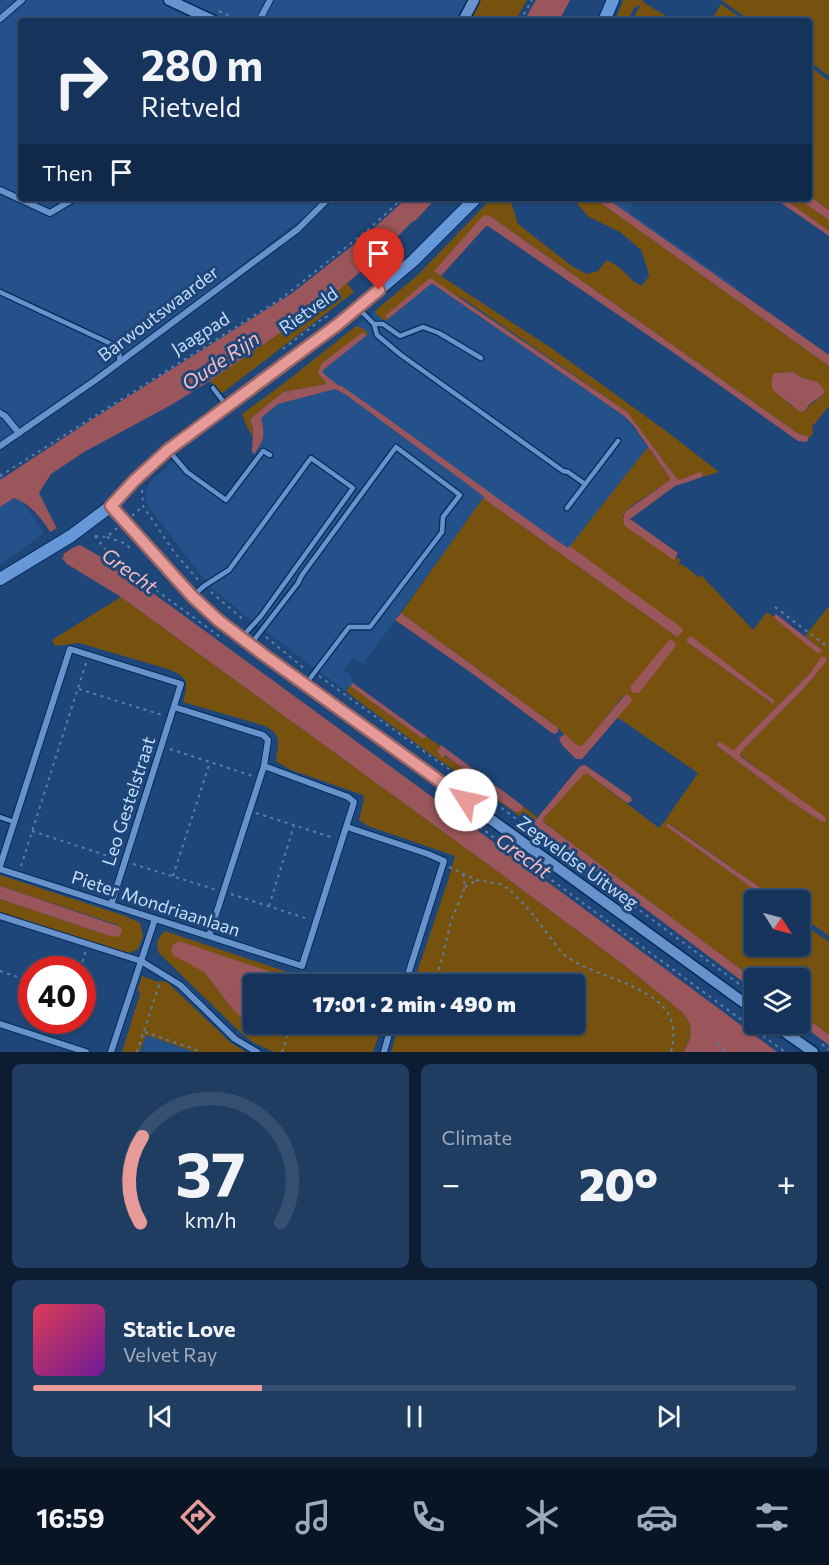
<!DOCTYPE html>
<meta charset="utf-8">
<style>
body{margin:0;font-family:Commissioner,sans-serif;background:#1f3c61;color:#f1f3f6;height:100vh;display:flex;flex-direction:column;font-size:22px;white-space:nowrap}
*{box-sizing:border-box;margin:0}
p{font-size:20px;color:#9eaabb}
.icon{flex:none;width:33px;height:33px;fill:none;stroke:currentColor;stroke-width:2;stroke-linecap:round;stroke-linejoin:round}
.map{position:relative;height:1052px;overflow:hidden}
.drawer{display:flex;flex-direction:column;gap:12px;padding:12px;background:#0c1d32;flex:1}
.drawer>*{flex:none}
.guide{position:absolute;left:18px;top:18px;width:794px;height:183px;border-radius:6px;box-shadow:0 2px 4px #0004,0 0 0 2px #354f71;background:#16345b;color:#f1f3f6;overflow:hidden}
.needle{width:39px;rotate:126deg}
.buttons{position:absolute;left:744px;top:890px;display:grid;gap:12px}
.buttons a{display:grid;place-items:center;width:66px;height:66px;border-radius:6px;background:#16345b;box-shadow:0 2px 4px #0004,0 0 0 2px #354f71;font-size:30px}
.speed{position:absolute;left:18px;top:956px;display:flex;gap:12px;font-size:30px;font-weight:700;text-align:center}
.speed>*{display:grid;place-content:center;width:78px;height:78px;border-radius:50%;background:#16345b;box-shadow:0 2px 4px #0004,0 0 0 2px #354f71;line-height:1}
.speed .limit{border:9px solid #d22;background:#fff;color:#111}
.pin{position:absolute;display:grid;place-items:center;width:51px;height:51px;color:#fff;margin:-62px -26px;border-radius:50% 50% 50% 0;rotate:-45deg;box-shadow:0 0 6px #0007}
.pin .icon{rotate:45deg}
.me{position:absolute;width:66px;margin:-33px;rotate:305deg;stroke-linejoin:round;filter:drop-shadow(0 0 4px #0008)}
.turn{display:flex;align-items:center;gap:21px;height:126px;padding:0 24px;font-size:27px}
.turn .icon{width:78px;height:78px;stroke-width:2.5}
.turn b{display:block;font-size:42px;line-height:51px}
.then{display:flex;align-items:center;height:57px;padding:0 24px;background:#0003;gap:12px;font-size:22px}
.big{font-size:45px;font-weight:800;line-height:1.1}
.drawer .widget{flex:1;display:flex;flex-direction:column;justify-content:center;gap:9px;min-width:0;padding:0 21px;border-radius:9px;background:#1f3c61}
.drawer .dial{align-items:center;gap:0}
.dial svg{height:156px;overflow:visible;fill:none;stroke:#354f71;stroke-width:7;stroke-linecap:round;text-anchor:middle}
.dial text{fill:#f1f3f6;stroke:none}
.song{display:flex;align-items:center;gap:18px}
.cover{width:72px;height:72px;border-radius:9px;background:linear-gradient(135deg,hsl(350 70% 55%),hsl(280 70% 35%))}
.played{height:6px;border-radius:3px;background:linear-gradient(90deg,#e69b98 30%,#354f71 30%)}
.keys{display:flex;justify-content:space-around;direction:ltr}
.heat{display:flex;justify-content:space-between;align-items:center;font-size:33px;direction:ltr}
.drawer .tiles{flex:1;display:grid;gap:12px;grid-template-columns:1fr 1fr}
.widget:last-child{grid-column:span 2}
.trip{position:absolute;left:243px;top:974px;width:342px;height:60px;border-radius:6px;background:#16345b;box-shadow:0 2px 4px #0004,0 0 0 2px #354f71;font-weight:800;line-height:60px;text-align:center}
.tab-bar{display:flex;height:96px;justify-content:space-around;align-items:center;background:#091524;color:#9eaabb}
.tab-bar .icon{width:42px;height:42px}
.tab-bar .selected{color:#e69b98}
.tab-bar b{font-size:27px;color:#f1f3f6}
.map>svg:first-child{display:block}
.built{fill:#25518a}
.green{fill:#77520f;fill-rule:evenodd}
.water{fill:#9b565b}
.pier{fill:#1e4679}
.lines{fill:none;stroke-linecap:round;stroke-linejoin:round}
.service-casing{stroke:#022a5c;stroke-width:7}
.minor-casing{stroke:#022a5c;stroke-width:8}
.tertiary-casing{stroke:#022a5c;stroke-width:13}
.secondary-casing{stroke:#022a5c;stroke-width:14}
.path{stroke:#5c7ea9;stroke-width:2;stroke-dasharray:3 4.5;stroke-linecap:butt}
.service{stroke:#6892cb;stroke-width:4.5}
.minor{stroke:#6892cb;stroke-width:6}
.tertiary{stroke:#6892cb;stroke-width:10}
.secondary{stroke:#6697d9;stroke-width:12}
.route-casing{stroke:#966563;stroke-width:15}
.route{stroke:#e69b98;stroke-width:10}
.labels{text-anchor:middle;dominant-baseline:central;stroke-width:6;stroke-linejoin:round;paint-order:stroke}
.street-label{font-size:18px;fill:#c7defd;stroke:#1e4679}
.water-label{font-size:20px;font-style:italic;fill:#fabbbd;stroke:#1e4679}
</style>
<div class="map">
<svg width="829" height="1052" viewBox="0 0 829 1052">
<rect width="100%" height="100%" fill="#1e4679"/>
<g class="built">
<path d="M0,0H468L456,21H21V198H324L315,208L207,292L100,371L0,441Z"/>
<path d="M620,198H627L634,202L628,211L736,287L735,289L614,204Z"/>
<path d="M431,284H433L624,416L648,447L568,549L488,492L363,664L353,657L344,670L350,675L353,683L346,691L244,615L210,586L182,551L147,504L146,493L148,486L152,480L179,457L189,469L226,495L255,456L254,454L261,444L264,433L261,418L278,404L332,388L323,373V370L364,329L356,326L376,310V314L378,316L386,321Z"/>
<path d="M0,471L44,532L28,545L0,564Z"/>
<path d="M146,1035L194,1052H140Z"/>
</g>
<g class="green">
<path d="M479,0H527L515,21H468Z"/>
<path d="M623,0H643V2L674,21H632L640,6L639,5L634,8L627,21H615Z"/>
<path d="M721,0H829V76L809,61L808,21H751Z"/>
<path d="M721,4L745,21H711Z"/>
<path d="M809,66L829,81V210L809,196Z"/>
<path d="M492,198H514L511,202L518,224L573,267L587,274L598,271L607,260L619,267L634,282L642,286L649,276L647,267L641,250L620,232L589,217L572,198H594L829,366V406L812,427L813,433L809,439L808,436L799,434L786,425L490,216L435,272L554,350L666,431L719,472L702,477L703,474L680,480L677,479L631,417L626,411L468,302L438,285L430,278L386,317L388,319L385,321L376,314V310L418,275ZM793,372L802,378L818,382L822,396C816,402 810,403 806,410L790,405L771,383L774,373Z"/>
<path d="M783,198H797L829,220V231Z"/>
<path d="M347,283L354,292L221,394L210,381L277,335Z"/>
<path d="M356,326L364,329L368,334L366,336L363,333L322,363L320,376L326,382V384L283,392L250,419L253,428L252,436L247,427L242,414L283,384Z"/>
<path d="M648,447L670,478V480L630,507L622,517L674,559L676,557L681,560L678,563L686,567L698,577L701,575L753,630L767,612L817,652L822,651L805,636L829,606V936L800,915V900H778L670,824H667V827L769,900H754V945H800V922L829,942V1035L800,1013V978H754V979L543,822L544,818L584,773L588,774L659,828L664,822L698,773L617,717L631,702L624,695L582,747L575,745L557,727L401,613L483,498L677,637L682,631L570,546ZM691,637L774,700V703L773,704L687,642V639ZM821,658V668L807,685L742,751L740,755L825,822H822L790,801L716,745L719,741L732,751L734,750L811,672Z"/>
<path d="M121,597L497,871L624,965L682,1012L690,1023L691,1036L684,1052H391L400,1023H574V984H413L447,884L455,856L368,826L359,820L364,800L363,795L291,770L276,761C278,743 283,736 265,726L183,702C189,681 188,677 168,669L79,643L55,646L52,640Z"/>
<path d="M350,686L423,739L425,738L426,736L440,746L437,751L442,757L444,755L466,771L464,774L515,812L522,811L523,806L537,817L534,822L537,828L429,753L357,700L346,691Z"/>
<path d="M0,875L125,916L140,923L143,937L138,949L127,954L0,912V899L110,936L118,925L0,886Z"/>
<path d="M165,931L308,979L306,984H289L288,979L195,966L204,972L234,1011L260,1028H276L280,1023H383L373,1052H274L254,1043L242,1034L159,953C155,944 158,938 165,931Z"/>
<path d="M142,976L156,981L167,982L230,1042L246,1052H194L146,1035L140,1052H122L140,994L138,989Z"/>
</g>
<g class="water">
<path d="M536,0H570L559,21H524Z"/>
<path d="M809,196L829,210V220L797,198H808Z"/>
<path d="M407,198H436L416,220L412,222L371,263L340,289L277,335L210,381L171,405L84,452L51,474L39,493L56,527L75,547L80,545L110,562C333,724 556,887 777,1052H684L691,1036L690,1023L682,1012L624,965L497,871L121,597L67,564L62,558L64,556C51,534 39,507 14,498L0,507V480L88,422L291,294L366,235Z"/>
<path d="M594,198H606L829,355V366Z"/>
<path d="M774,198H783L829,231V236Z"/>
<path d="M485,215L490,216L786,425L799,434L808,436V440L806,442L798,441L674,353L488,226H486L441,276L434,271L481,218Z"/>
<path d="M430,278L626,411L631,417L677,479L680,480L700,472L703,474L702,477L675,486L630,519L678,553L674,560L625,526C622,519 623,517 626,511L670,480V478L633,425L624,416L433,284H431L388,319L385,316Z"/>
<path d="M363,332L366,336L323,370V373L339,386L340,385C417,438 491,495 568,548L570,546L613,578L682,628L683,631L677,637L483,498L484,497L470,486L345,394L335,389L278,404L261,418C265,435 265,439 254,454L252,452L253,428L250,419L283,392L326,384V382L320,376L318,372L322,363Z"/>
<path d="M793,372L802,378L818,382L825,391C821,398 817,399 811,403C806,407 808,410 801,412C794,408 790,403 784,399C773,391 768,388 774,373Z"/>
<path d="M401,613L557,727L559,731L555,734L552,733L473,674L395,620Z"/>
<path d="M776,614L823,651L817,653L773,617Z"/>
<path d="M691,636L774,700V703L773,704L687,642V639Z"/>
<path d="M669,640L674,641L676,646L639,693H634L631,691V686Z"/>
<path d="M821,657H825L827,659L821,668L807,685L742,751L740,755L741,757L825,817L826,821L822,822L790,801L716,745L719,741L732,750H734L811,672Z"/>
<path d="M353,683L426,736L425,738L423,739L350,686Z"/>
<path d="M625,695H628L631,697L632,701L582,759H576L562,745L559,738L565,734L575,744L582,746Z"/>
<path d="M441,745L523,806L522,811L515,812L464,774L466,771L445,755L442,758L437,751Z"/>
<path d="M585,765L631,797L632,801L630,802L627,803L588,774H584L544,818L543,822L754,979V990L537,828L534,822L580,766Z"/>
<path d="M667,824H669L778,900H769L667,827Z"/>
<path d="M0,886L118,926L121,928L122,932L118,937L110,936L0,899Z"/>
<path d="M179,941L283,976L288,979L289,984H254V1023H280L276,1028L268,1030L260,1028L246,1021L234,1011L204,972L173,955L171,950L173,945Z"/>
<path d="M800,1013L829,1035V1045L799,1023Z"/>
</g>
<path class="pier" d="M60,526L77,545L59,557L60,555L47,534Z"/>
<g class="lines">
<g class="service-casing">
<g id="service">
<path d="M0,292L120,348L119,362"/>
<path d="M358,308L374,324L377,335L401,355L563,471L568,472L585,484"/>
<path d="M374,324H383L400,336L423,327L439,333L481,358"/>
<path d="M213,388L226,405"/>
<path d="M170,452L187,472L226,500L263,451L270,455"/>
<path d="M567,508L618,441"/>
<path d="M193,596L204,586L229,570L311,458L353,488L261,616L241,638"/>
<path d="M251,644L298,583L302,575L396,447L460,495L443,517L442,532L370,627H349L305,685"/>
<path d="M0,817L14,822"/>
</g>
</g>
<g class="minor-casing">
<g id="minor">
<path d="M0,19L22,0"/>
<path d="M259,21L270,0"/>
<path d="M0,190L50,213L75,198"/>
<path d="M0,413L5,416L19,433"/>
<path d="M0,446L97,379L298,229L329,198"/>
<path d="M174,707L263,735L268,740L264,766L209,936"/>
<path d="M347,827L428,854L444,861L405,984"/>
<path d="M0,866L70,649L181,684L111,905"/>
<path d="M0,869L302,966L354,802L348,797L264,766"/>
<path d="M0,916L141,961L180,985L235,1039L257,1052"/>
<path d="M0,1024L86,1052"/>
<path d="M111,1052L155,919"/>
<path d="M384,1052L392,1023"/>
</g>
</g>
<g class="tertiary-casing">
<g id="tertiary">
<path d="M169,0L214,21"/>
<path d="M463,21L474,0"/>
<path d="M111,506L192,596L218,620L264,655L754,1010"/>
<path d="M772,1023L813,1052"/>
</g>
</g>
<g class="secondary-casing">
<g id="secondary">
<path d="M604,21L613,0"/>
<path d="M0,579L71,536L111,506L134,481L183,438L337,325L413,261L476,198"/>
</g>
</g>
<g class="path">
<path d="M219,11L241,21"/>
<path d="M520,21L532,0"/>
<path d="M283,349L322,319L330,315"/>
<path d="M0,476L282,298L370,228L403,198"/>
<path d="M142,490L143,506L174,552L200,582"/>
<path d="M132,516L143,506"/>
<path d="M95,536L112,558L223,639"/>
<path d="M95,536L107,537L118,527"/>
<path d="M107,537L124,543L130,548"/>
<path d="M211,592L245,621"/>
<path d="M775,607L829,648"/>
<path d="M266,637L306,670"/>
<path d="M319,676L457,775L754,995"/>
<path d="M79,689L162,715"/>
<path d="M170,749L253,776"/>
<path d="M443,800L785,1052"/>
<path d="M256,813L334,838"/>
<path d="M32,831L117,859"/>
<path d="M133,864L217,890"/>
<path d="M21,866L86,663"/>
<path d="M449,867L477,880L500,884L509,889L530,911L562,953C598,984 690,984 671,1052"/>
<path d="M173,876L210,762"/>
<path d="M465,887L477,880"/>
<path d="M231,894L308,919"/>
<path d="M269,906L294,826"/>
<path d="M80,969L86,950"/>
<path d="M0,971L32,982"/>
<path d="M305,984L307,977L329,984"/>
<path d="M434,984L442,958L451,921L465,887L463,874"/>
<path d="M793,1023L798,1027"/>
<path d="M145,1032L202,1052"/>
<path d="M59,1034L64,1020"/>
<path d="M717,1044L728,1052"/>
<path d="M822,1044L829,1050"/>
<path d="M137,1052L160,982"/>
<path d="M282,1052L292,1023"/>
</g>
<use href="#service" class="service"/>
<use href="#minor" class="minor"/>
<use href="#tertiary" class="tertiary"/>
<use href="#secondary" class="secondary"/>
</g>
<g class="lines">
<g class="route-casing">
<path id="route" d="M379,290L337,325L168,450L134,481L111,506L192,596L218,620L264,655L466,800"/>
</g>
<use href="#route" class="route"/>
</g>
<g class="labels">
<g class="street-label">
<text transform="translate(308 310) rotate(-35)">Rietveld</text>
<text transform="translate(158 313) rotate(-37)">Barwoutswaarder</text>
<text transform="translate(200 333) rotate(-32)">Jaagpad</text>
<text transform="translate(128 801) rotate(-72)">Leo Gestelstraat</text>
<text transform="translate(578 862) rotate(36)">Zegveldse Uitweg</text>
<text transform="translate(156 903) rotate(18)">Pieter Mondriaanlaan</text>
</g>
<g class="water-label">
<text transform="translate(220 360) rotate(-34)">Oude Rijn</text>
<text transform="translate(130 570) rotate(36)">Grecht</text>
<text transform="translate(524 855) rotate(36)">Grecht</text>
</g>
</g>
</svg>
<div class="buttons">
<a><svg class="needle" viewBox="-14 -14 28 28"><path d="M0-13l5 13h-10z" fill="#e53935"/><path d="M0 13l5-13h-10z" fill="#9eaabb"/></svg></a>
<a><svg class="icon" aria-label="layers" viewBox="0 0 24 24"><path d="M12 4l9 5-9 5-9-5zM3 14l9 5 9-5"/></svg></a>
</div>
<div class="speed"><div class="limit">40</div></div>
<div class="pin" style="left:379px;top:290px;background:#d93025"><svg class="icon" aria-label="arrive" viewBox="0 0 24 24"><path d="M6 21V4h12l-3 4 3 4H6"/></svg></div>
<svg class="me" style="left:466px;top:800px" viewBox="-20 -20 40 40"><circle r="19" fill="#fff"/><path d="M0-13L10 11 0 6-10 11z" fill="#e69b98"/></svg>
<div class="trip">17:01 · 2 min · 490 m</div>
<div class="guide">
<div class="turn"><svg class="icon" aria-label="right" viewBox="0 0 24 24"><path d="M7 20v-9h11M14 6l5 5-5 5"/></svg><div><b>280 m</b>Rietveld</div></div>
<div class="then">Then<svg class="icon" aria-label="arrive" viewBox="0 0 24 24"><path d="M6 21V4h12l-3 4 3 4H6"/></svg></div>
</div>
</div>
<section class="drawer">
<div class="tiles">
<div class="widget dial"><svg viewBox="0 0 100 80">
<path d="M14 69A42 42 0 1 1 86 69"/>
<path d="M14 69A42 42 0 0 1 15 25" stroke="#e69b98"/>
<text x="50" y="56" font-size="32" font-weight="700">37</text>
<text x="50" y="72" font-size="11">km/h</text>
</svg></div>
<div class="widget"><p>Climate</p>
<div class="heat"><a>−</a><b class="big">20°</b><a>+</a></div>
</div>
<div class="widget">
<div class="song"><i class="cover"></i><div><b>Static Love</b><p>Velvet Ray</p></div></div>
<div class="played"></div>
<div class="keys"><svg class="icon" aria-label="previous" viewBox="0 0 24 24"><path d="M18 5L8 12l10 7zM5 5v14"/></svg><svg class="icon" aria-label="pause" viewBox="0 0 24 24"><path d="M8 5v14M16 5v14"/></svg><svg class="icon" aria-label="next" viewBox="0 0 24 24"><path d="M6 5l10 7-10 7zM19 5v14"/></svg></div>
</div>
</div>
</section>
<nav class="tab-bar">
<b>16:59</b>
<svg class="icon selected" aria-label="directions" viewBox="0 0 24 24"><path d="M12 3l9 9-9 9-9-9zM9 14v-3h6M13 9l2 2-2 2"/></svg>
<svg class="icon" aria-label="music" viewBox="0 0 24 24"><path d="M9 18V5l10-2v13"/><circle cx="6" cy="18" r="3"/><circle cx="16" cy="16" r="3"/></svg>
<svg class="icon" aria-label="phone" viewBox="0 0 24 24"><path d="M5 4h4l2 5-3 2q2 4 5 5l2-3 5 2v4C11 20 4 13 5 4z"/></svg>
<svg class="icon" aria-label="climate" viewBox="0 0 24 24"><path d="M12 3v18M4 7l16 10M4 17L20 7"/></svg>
<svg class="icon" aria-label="car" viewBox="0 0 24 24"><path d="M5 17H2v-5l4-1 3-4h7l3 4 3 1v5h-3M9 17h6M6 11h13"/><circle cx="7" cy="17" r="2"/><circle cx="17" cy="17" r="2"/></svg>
<svg class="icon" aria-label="filters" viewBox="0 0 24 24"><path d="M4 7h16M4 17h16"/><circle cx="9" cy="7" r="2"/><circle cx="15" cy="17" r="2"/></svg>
</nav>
